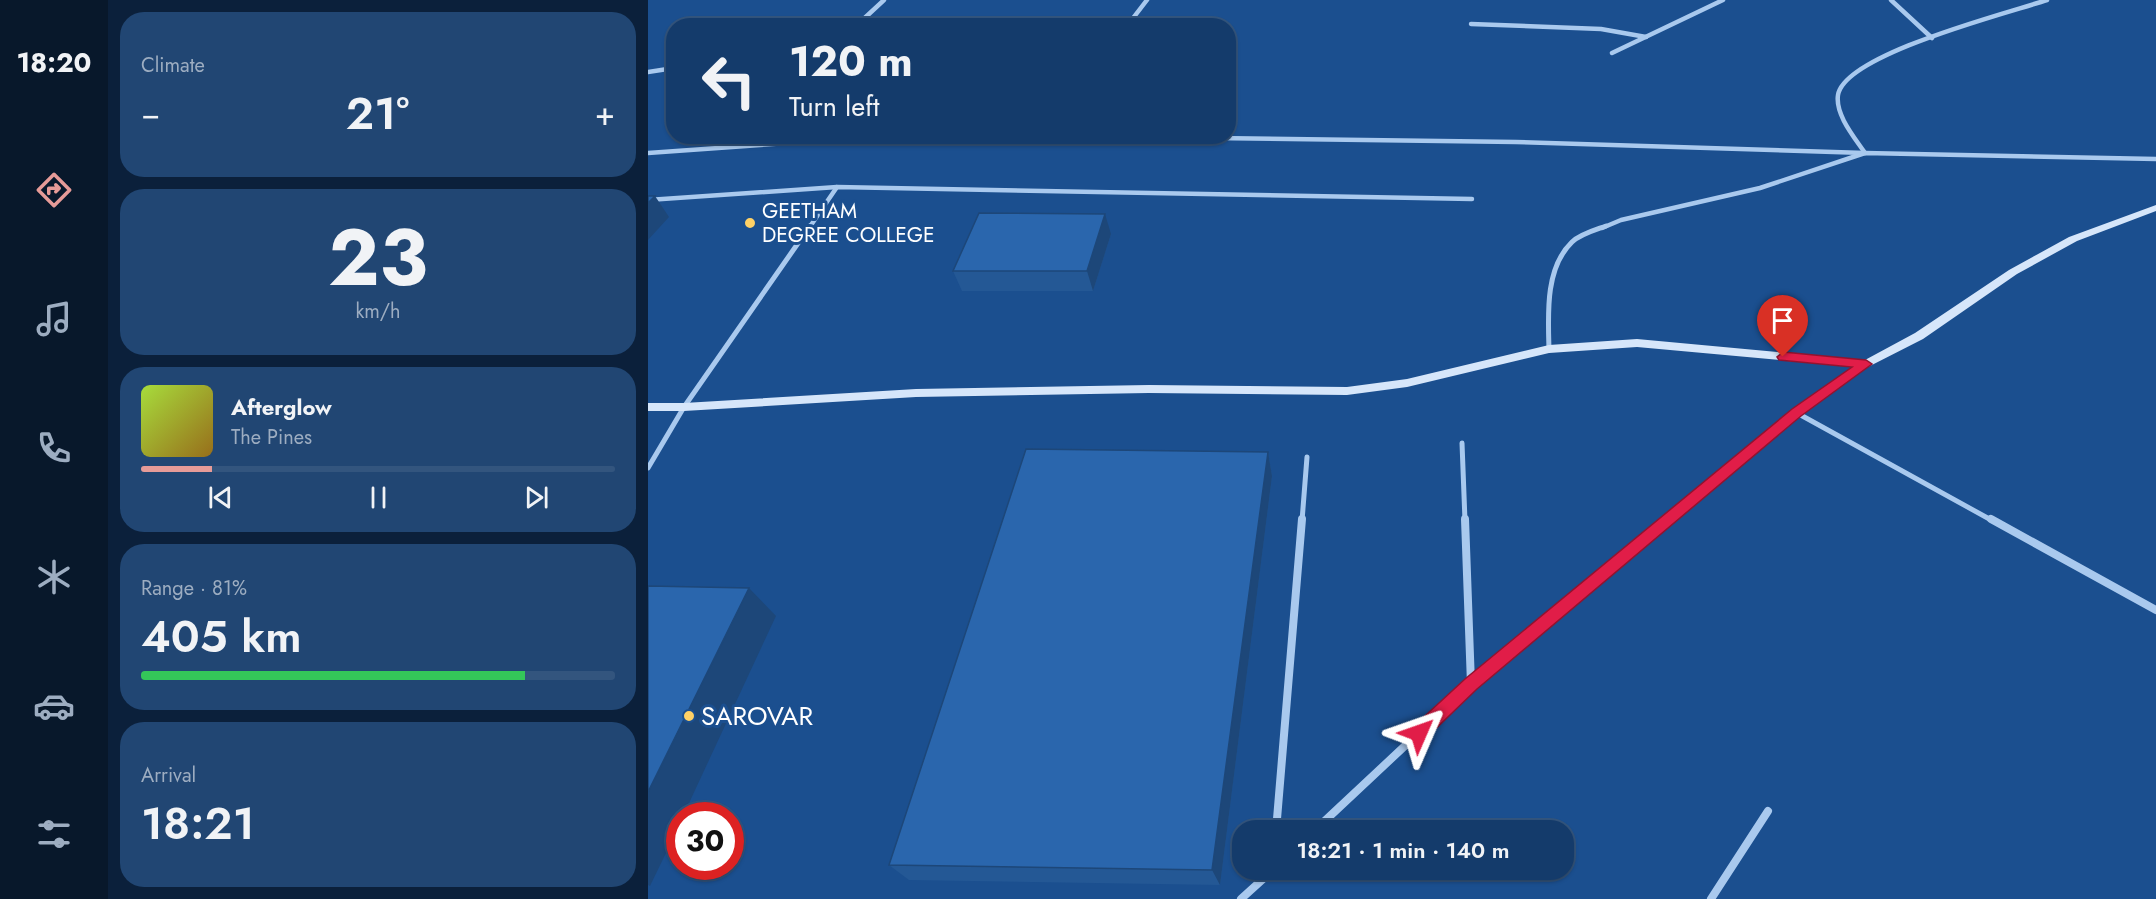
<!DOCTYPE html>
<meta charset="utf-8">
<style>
body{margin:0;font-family:Jost,sans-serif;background:#214673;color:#f1f3f6;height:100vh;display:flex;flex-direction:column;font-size:22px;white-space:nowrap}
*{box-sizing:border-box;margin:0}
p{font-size:20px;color:#9dadc1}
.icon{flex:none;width:33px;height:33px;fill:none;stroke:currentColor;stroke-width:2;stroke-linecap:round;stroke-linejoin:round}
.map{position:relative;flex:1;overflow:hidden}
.panel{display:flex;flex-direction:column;gap:12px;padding:12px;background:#0b203b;width:540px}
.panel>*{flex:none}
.guide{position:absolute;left:18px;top:18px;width:570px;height:126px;border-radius:24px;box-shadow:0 2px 4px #0004,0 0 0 2px #33557e;background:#143b6b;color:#f1f3f6;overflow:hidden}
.speed{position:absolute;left:18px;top:802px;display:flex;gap:12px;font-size:30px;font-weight:700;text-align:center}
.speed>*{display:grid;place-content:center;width:78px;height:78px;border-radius:50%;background:#143b6b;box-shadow:0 2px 4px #0004,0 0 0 2px #33557e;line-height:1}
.speed .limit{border:9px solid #d22;background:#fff;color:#111}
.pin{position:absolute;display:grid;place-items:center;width:51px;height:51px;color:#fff;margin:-62px -26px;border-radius:50% 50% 50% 0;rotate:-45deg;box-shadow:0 0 6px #0007}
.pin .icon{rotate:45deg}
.me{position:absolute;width:66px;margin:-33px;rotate:47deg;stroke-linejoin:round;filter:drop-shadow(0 0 4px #0008)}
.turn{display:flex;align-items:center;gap:21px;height:126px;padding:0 24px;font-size:27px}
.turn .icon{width:78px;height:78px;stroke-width:2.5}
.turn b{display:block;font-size:42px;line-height:51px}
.big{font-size:45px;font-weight:600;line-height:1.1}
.panel .tile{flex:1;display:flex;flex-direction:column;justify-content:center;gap:9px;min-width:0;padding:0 21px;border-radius:24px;background:#214673}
.panel .dial{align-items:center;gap:0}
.dial b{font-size:78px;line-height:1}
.song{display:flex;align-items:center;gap:18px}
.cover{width:72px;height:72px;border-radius:9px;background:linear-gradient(135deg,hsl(80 70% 55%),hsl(40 70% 35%))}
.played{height:6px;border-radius:3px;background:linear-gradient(90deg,#e69b98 15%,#33557e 15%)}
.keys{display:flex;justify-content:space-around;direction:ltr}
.heat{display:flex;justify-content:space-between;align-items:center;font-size:33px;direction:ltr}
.charge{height:9px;border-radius:4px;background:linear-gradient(90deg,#34c759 81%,#33557e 0)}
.trip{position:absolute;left:584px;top:820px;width:342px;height:60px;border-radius:24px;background:#143b6b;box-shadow:0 2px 4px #0004,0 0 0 2px #33557e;font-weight:600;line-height:60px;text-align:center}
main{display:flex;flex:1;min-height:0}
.dock{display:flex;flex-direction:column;width:108px;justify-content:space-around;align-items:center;background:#08182b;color:#9dadc1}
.dock .icon{width:42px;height:42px}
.dock .selected{color:#e69b98}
.dock b{font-size:27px;color:#f1f3f6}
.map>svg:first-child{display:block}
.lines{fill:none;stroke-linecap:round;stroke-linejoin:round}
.street-far2{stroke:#a9c9ee;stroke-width:4.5}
.street-far1{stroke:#a9c9ee;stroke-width:5}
.street{stroke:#a9c9ee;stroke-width:8}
.secondary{fill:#d6e6fa;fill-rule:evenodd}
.wall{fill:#245895}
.shaded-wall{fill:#1d4779}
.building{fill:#2a66ad;stroke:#1d4779;stroke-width:1.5}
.route{fill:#e11d48;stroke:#92132f;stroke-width:1.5}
.poi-dot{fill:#ffd166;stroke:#1b4f8f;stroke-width:2}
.labels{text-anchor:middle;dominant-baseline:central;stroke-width:6;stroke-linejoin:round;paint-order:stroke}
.poi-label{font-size:21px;fill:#fff;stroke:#1b4f8f;text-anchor:start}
.near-poi-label{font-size:26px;fill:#fff;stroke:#1b4f8f;text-anchor:start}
</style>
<main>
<nav class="dock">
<b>18:20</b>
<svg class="icon selected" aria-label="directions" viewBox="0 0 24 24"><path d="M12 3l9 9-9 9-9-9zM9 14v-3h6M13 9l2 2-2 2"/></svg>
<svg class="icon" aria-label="music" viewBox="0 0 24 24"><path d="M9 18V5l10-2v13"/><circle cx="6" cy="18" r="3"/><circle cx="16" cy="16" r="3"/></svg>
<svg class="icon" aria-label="phone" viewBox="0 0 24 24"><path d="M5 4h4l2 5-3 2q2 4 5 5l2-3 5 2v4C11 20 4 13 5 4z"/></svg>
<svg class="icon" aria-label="climate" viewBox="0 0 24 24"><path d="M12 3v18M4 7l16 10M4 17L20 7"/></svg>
<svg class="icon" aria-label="car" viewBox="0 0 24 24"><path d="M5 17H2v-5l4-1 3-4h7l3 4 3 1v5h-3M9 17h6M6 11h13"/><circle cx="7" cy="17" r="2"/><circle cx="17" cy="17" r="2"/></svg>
<svg class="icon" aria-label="filters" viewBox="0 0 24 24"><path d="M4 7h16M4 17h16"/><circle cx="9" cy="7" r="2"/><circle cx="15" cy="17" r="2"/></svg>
</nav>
<section class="panel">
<div class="tile"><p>Climate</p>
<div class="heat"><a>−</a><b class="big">21°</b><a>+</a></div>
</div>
<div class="tile dial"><b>23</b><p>km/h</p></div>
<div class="tile">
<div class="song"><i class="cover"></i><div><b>Afterglow</b><p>The Pines</p></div></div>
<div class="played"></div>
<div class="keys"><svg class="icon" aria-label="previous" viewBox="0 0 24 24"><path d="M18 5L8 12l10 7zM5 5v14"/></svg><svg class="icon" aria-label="pause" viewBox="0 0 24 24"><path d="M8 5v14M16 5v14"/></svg><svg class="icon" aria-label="next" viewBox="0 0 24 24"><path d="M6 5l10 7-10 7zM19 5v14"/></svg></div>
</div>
<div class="tile"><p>Range · 81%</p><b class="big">405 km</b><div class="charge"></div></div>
<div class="tile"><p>Arrival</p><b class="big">18:21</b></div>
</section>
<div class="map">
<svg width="1508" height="899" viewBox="0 0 1508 899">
<rect width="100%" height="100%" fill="#1b4f8f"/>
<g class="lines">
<g class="street-far2">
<path d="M1243,0L1284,38"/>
<path d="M823,24L953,29L998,37"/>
<path d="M208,26L236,0"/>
<path d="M479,26L499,0"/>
<path d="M964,53L1075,0"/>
<path d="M0,72L26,68"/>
<path d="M405,136L868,142L1217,153"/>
<path d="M0,153L238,136"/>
<path d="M1217,153C1207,138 1187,115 1190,95C1197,54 1360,13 1399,0"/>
<path d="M0,200L189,187L824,199"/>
<path d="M161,228L189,187"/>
<path d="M954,228L973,220L1112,188L1217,153L1508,159"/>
</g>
<g class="street-far1">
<path d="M901,349C900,314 897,268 924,242C932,234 947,230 958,226"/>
<path d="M1149,413L1345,521"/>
<path d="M814,443L817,521"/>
<path d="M0,468L36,407L162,226"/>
<path d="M654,521L659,457"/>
<path d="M1019,521L1149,413L1218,364"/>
</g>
<g class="street">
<path d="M817,519L823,684"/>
<path d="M1343,519L1508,610"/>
<path d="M628,831L654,519"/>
<path d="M666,831L823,684L1021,519"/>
<path d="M593,899L625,870"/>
<path d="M1063,899L1120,811"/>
</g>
<path class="secondary" d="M1508,205V211L1429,241L1369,274L1275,339L1218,368L989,347L901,353L759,387L699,395L501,393L268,397L36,411H0V403H36L268,389L501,385L699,387L759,379L901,345L989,339L1217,360L1267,333L1361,270L1421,237Z"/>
</g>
<g class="wall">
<path d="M463,234L445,291H314L305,271Z"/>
<path d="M620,452L624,476L572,885L261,880L241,865Z"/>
</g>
<g class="shaded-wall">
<path d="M7,196L21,217L0,240V203Z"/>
<path d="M457,214L463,234L445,291L439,271Z"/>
<path d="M620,452L624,476L572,885L564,870Z"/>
<path d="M101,588L128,616L35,816H32V824L2,886L0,885V792Z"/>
</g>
<g class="building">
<path d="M0,196H7L0,203Z"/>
<path d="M331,213L457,214L439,271H305Z"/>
<path d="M378,449L620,452L564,870L241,865Z"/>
<path d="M0,586L101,588L0,792Z"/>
</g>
<path class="route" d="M1135,352L1218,360L1224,364L1153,416L829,689L777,739L771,741L765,739L762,733L765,727L817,679L1144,409L1204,367L1131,360L1129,357Z"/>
<g class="poi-dot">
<circle cx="102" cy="223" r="6"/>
<circle cx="41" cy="716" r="6"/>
</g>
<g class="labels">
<g class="poi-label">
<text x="114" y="211">GEETHAM<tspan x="114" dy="24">DEGREE COLLEGE</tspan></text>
</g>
<g class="near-poi-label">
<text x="53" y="716">SAROVAR</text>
</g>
</g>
</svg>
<div class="speed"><div class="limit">30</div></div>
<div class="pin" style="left:1135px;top:357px;background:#d93025"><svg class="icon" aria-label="arrive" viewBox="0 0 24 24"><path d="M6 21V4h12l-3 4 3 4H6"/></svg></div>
<svg class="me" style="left:771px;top:733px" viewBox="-20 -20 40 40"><path d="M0-17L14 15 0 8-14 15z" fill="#e11d48" stroke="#fff" stroke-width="4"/></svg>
<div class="trip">18:21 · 1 min · 140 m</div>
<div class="guide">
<div class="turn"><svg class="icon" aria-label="left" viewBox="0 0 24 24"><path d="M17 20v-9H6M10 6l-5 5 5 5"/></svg><div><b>120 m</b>Turn left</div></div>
</div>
</div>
</main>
